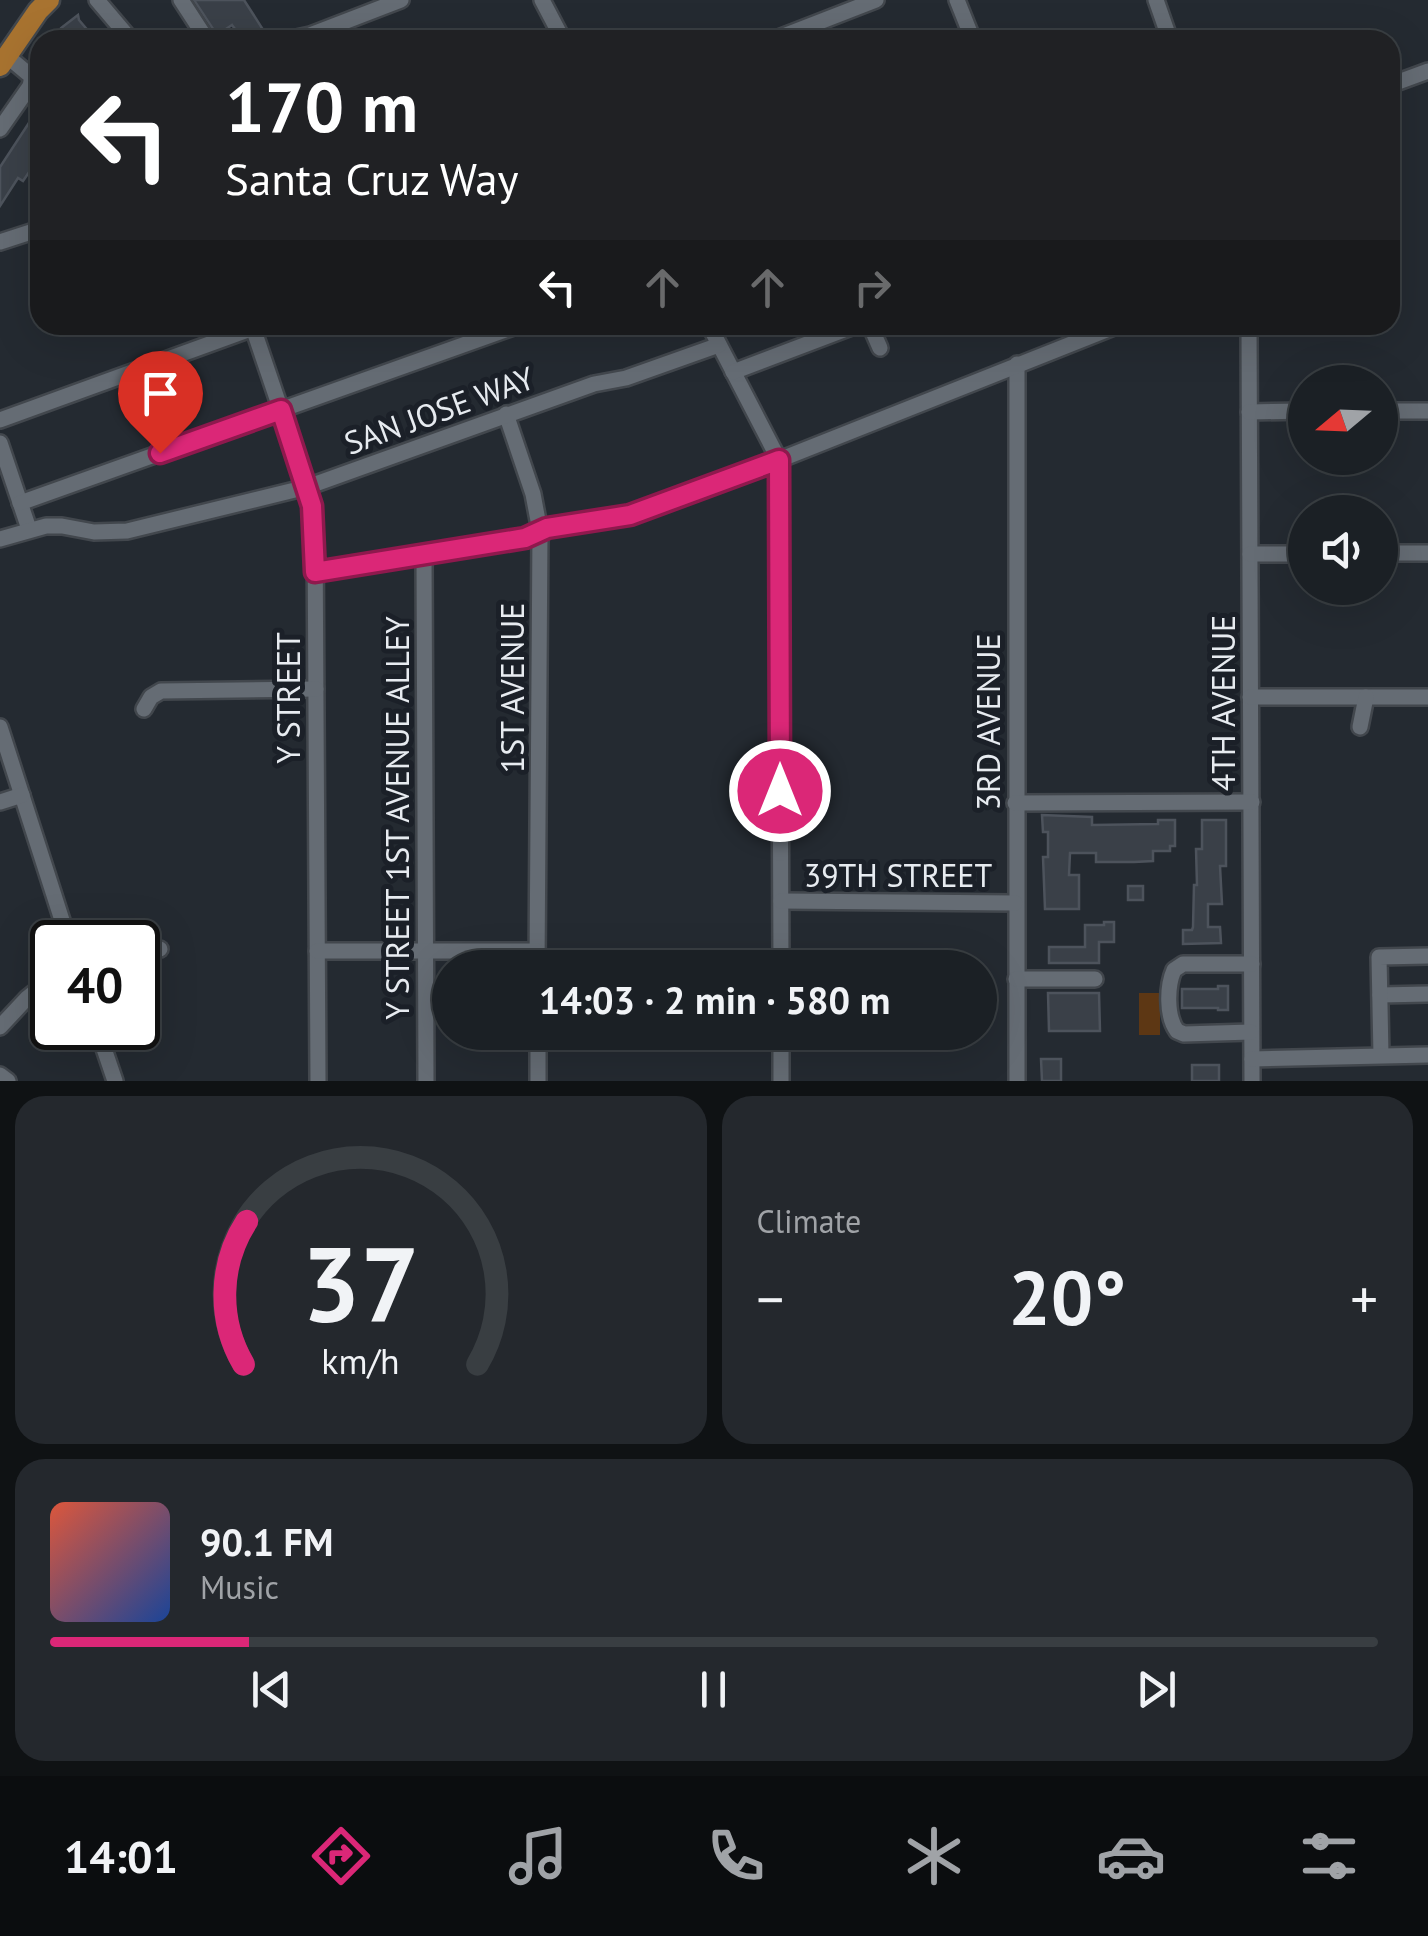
<!DOCTYPE html>
<meta charset="utf-8">
<style>
body{margin:0;font-family:"PT Sans",sans-serif;background:#24282d;color:#f1f3f6;height:100vh;display:flex;flex-direction:column;font-size:38px;white-space:nowrap}
*{box-sizing:border-box;margin:0}
p{font-size:32px;color:#a0a3a7}
.icon{flex:none;width:55px;height:55px;fill:none;stroke:currentColor;stroke-width:2;stroke-linecap:round;stroke-linejoin:round}
.map{position:relative;height:1081px;overflow:hidden}
.side{display:flex;flex-direction:column;gap:15px;padding:15px;background:#0f1214;flex:1}
.side>*{flex:none}
.guide{position:absolute;left:30px;top:30px;width:1370px;height:305px;border-radius:30px;box-shadow:0 10px 40px #0002,0 0 0 2px #393e42;background:#202124;color:#fff;overflow:hidden}
.needle{width:65px;rotate:251deg}
.fabs{position:absolute;left:1288px;top:365px;display:grid;gap:20px}
.fabs a{display:grid;place-items:center;width:110px;height:110px;border-radius:50%;background:#1b2025;box-shadow:0 10px 40px #0002,0 0 0 2px #393e42;font-size:50px}
.speed{position:absolute;left:30px;top:920px;display:flex;gap:20px;font-size:50px;font-weight:700;text-align:center}
.speed>*{display:grid;place-content:center;width:130px;height:130px;border-radius:50%;background:#1b2025;box-shadow:0 10px 40px #0002,0 0 0 2px #393e42;line-height:1}
.speed .limit{border:5px solid #111;border-radius:15px;background:#fff;color:#111}
.pin{position:absolute;display:grid;place-items:center;width:85px;height:85px;color:#fff;margin:-102px -42px;border-radius:50% 50% 50% 0;rotate:-45deg;box-shadow:0 0 10px #0007}
.pin .icon{rotate:45deg}
.me{position:absolute;width:110px;margin:-55px;rotate:0deg;stroke-linejoin:round;filter:drop-shadow(0 0 8px #0008)}
.turn{display:flex;align-items:center;gap:35px;height:210px;padding:0 30px;font-size:45px}
.turn .icon{width:130px;height:130px;stroke-width:2.5}
.turn b{display:block;font-size:70px;line-height:85px}
.lanes{display:flex;align-items:center;height:95px;padding:0 30px;background:#0003;justify-content:center;gap:50px;direction:ltr}
.lanes .off{opacity:.35}
.big{font-size:75px;font-weight:800;line-height:1.1}
.side .widget{flex:1;display:flex;flex-direction:column;justify-content:center;gap:15px;min-width:0;padding:0 35px;border-radius:30px;background:#24282d}
.side .dial{align-items:center;gap:0}
.dial svg{height:260px;overflow:visible;fill:none;stroke:#393e42;stroke-width:7;stroke-linecap:round;text-anchor:middle}
.dial text{fill:#f1f3f6;stroke:none}
.song{display:flex;align-items:center;gap:30px}
.cover{width:120px;height:120px;border-radius:15px;background:linear-gradient(135deg,hsl(10 70% 55%),hsl(220 70% 35%))}
.played{height:10px;border-radius:5px;background:linear-gradient(90deg,#db2777 15%,#393e42 15%)}
.keys{display:flex;justify-content:space-around;direction:ltr}
.heat{display:flex;justify-content:space-between;align-items:center;font-size:55px;direction:ltr}
.side .tiles{flex:1;display:grid;gap:15px;grid-template-columns:1fr 1fr}
.widget:last-child{grid-column:span 2}
.trip{position:absolute;left:432px;top:950px;width:565px;height:100px;border-radius:50px;background:#1b2025;box-shadow:0 10px 40px #0002,0 0 0 2px #393e42;font-weight:800;line-height:100px;text-align:center}
.tab-bar{display:flex;height:160px;justify-content:space-around;align-items:center;background:#0b0d0f;color:#a0a3a7}
.tab-bar .icon{width:70px;height:70px}
.tab-bar .selected{color:#db2777}
.tab-bar b{font-size:45px;color:#f1f3f6}
.map>svg:first-child{display:block}
.green{fill:#5d3714}
.building{fill:#3a4048;stroke:#4d535c;stroke-width:2.5}
.lines{fill:none;stroke-linecap:round;stroke-linejoin:round}
.minor-casing{stroke:#42474d;stroke-width:20}
.major-casing{stroke:#42474d;stroke-width:25}
.minor{stroke:#656c74;stroke-width:15}
.major{stroke:#a87330;stroke-width:20}
.route-casing{stroke:#8e194d;stroke-width:25}
.route{stroke:#db2777;stroke-width:18}
.labels{text-anchor:middle;dominant-baseline:central;stroke-width:10;stroke-linejoin:round;paint-order:stroke}
.street-label{font-size:32px;fill:#e7ebf0;stroke:#1b2028}
</style>
<div class="map">
<svg width="1428" height="1081" viewBox="0 0 1428 1081">
<rect width="100%" height="100%" fill="#242a31"/>
<rect class="green" x="1139" y="993" width="21" height="42"/>
<g class="building">
<path d="M194,0H244L262,28L243,40L232,25L217,35Z"/>
<path d="M78,15L79,20L96,40H54L61,28Z"/>
<path d="M40,106V156L23,181L18,178L0,206V167Z"/>
<path d="M1042,815L1092,817V825L1158,824V820H1175V846H1170V851H1153V861L1134,862H1096V853H1070L1069,875H1079V909H1045L1043,857H1048V832H1043Z"/>
<path d="M1202,820H1226V866H1220L1222,904H1208V927H1220L1221,943L1183,944V930H1192L1193,927L1194,885H1197L1196,849H1202Z"/>
<rect x="1128" y="886" width="15" height="14"/>
<path d="M1104,922H1114V942H1099V963H1049V947H1085V925H1104Z"/>
<path d="M1218,986H1228V1010H1218V1008H1182V989H1218Z"/>
<path d="M1048,993H1099L1100,1031H1049Z"/>
<path d="M1041,1059H1061V1081H1042Z"/>
<rect x="1192" y="1065" width="27" height="16"/>
</g>
<g class="lines">
<g class="minor-casing">
<g id="minor">
<path d="M97,0L131,40"/>
<path d="M181,0L207,40"/>
<path d="M542,0L563,40"/>
<path d="M957,0L973,40"/>
<path d="M1156,0L1170,40"/>
<path d="M287,40L310,35L401,0"/>
<path d="M773,40L876,0"/>
<path d="M1390,85L1428,71"/>
<path d="M0,129L30,86L32,77L7,56"/>
<path d="M0,242L40,229"/>
<path d="M252,325L307,487L315,527L318,1081"/>
<path d="M709,325L779,460L781,968"/>
<path d="M870,325L880,348"/>
<path d="M1249,325L1252,1081"/>
<path d="M1017,364V1081"/>
<path d="M733,372L857,325"/>
<path d="M1380,411H1428"/>
<path d="M1249,412L1305,411"/>
<path d="M506,414L533,494L540,531L537,968"/>
<path d="M0,420L259,326"/>
<path d="M0,443L29,529"/>
<path d="M20,503L519,325"/>
<path d="M0,539L46,526H62L94,532L127,531L307,487L594,384L626,378L719,345"/>
<path d="M1380,553H1428"/>
<path d="M424,554L426,1081"/>
<path d="M1250,554H1305"/>
<path d="M315,572L525,538L547,528L630,515L779,460L1119,325"/>
<path d="M1250,697H1428"/>
<path d="M144,709L151,697L161,691L316,689"/>
<path d="M0,727L69,942"/>
<path d="M1360,727L1366,697"/>
<path d="M0,802L22,795"/>
<path d="M1015,803L1252,802"/>
<path d="M781,901L1015,903"/>
<path d="M138,948L160,949"/>
<path d="M317,951H537"/>
<path d="M1016,979H1095"/>
<path d="M1380,995L1428,994"/>
<path d="M0,1027L27,998L52,978"/>
<path d="M97,1028L115,1081"/>
<path d="M538,1032V1081"/>
<path d="M781,1032V1081"/>
<path d="M1251,1032L1184,1034L1177,1031C1166,1016 1167,986 1174,970L1183,964H1252"/>
<path d="M1381,1055L1379,957L1428,956"/>
<path d="M1252,1059L1428,1055"/>
<path d="M0,1075L8,1081"/>
</g>
</g>
<g class="major-casing">
<path id="major" d="M0,66L38,11L49,0"/>
</g>
<use href="#minor" class="minor"/>
<use href="#major" class="major"/>
</g>
<g class="lines">
<g class="route-casing">
<path id="route" d="M160,453L281,410L312,506L315,572L525,538L547,528L630,515L779,460L780,791"/>
</g>
<use href="#route" class="route"/>
</g>
<g class="labels">
<g class="street-label">
<text transform="translate(439 410) rotate(-20)">SAN JOSE WAY</text>
<text transform="translate(512 688) rotate(-90)">1ST AVENUE</text>
<text transform="translate(288 698) rotate(-90)">Y STREET</text>
<text transform="translate(1223 703) rotate(-90)">4TH AVENUE</text>
<text transform="translate(988 722) rotate(-90)">3RD AVENUE</text>
<text transform="translate(397 818) rotate(-90)">Y STREET 1ST AVENUE ALLEY</text>
<text x="898" y="875">39TH STREET</text>
</g>
</g>
</svg>
<div class="fabs">
<a><svg class="needle" viewBox="-14 -14 28 28"><path d="M0-13l5 13h-10z" fill="#e53935"/><path d="M0 13l5-13h-10z" fill="#a0a3a7"/></svg></a>
<a><svg class="icon" aria-label="sound" viewBox="0 0 24 24"><path d="M4 9h4l5-4v14l-5-4H4zM17 9q2 3 0 6"/></svg></a>
</div>
<div class="speed"><div class="limit">40</div></div>
<div class="pin" style="left:160px;top:453px;background:#d93025"><svg class="icon" aria-label="arrive" viewBox="0 0 24 24"><path d="M6 21V4h12l-3 4 3 4H6"/></svg></div>
<svg class="me" style="left:780px;top:791px" viewBox="-20 -20 40 40"><circle r="17" fill="#db2777" stroke="#fff" stroke-width="3"/><path d="M0-11L8 9 0 5-8 9z" fill="#fff"/></svg>
<div class="trip">14:03 · 2 min · 580 m</div>
<div class="guide">
<div class="turn"><svg class="icon" aria-label="left" viewBox="0 0 24 24"><path d="M17 20v-9H6M10 6l-5 5 5 5"/></svg><div><b>170 m</b>Santa Cruz Way</div></div>
<div class="lanes"><svg class="icon" aria-label="left" viewBox="0 0 24 24"><path d="M17 20v-9H6M10 6l-5 5 5 5"/></svg><svg class="icon off" aria-label="ahead" viewBox="0 0 24 24"><path d="M12 20V5M6 11l6-6 6 6"/></svg><svg class="icon off" aria-label="ahead" viewBox="0 0 24 24"><path d="M12 20V5M6 11l6-6 6 6"/></svg><svg class="icon off" aria-label="right" viewBox="0 0 24 24"><path d="M7 20v-9h11M14 6l5 5-5 5"/></svg></div>
</div>
</div>
<section class="side">
<div class="tiles">
<div class="widget dial"><svg viewBox="0 0 100 80">
<path d="M14 69A42 42 0 1 1 86 69"/>
<path d="M14 69A42 42 0 0 1 15 25" stroke="#db2777"/>
<text x="50" y="56" font-size="32" font-weight="700">37</text>
<text x="50" y="72" font-size="11">km/h</text>
</svg></div>
<div class="widget"><p>Climate</p>
<div class="heat"><a>−</a><b class="big">20°</b><a>+</a></div>
</div>
<div class="widget">
<div class="song"><i class="cover"></i><div><b>90.1 FM</b><p>Music</p></div></div>
<div class="played"></div>
<div class="keys"><svg class="icon" aria-label="previous" viewBox="0 0 24 24"><path d="M18 5L8 12l10 7zM5 5v14"/></svg><svg class="icon" aria-label="pause" viewBox="0 0 24 24"><path d="M8 5v14M16 5v14"/></svg><svg class="icon" aria-label="next" viewBox="0 0 24 24"><path d="M6 5l10 7-10 7zM19 5v14"/></svg></div>
</div>
</div>
</section>
<nav class="tab-bar">
<b>14:01</b>
<svg class="icon selected" aria-label="directions" viewBox="0 0 24 24"><path d="M12 3l9 9-9 9-9-9zM9 14v-3h6M13 9l2 2-2 2"/></svg>
<svg class="icon" aria-label="music" viewBox="0 0 24 24"><path d="M9 18V5l10-2v13"/><circle cx="6" cy="18" r="3"/><circle cx="16" cy="16" r="3"/></svg>
<svg class="icon" aria-label="phone" viewBox="0 0 24 24"><path d="M5 4h4l2 5-3 2q2 4 5 5l2-3 5 2v4C11 20 4 13 5 4z"/></svg>
<svg class="icon" aria-label="climate" viewBox="0 0 24 24"><path d="M12 3v18M4 7l16 10M4 17L20 7"/></svg>
<svg class="icon" aria-label="car" viewBox="0 0 24 24"><path d="M5 17H2v-5l4-1 3-4h7l3 4 3 1v5h-3M9 17h6M6 11h13"/><circle cx="7" cy="17" r="2"/><circle cx="17" cy="17" r="2"/></svg>
<svg class="icon" aria-label="filters" viewBox="0 0 24 24"><path d="M4 7h16M4 17h16"/><circle cx="9" cy="7" r="2"/><circle cx="15" cy="17" r="2"/></svg>
</nav>
